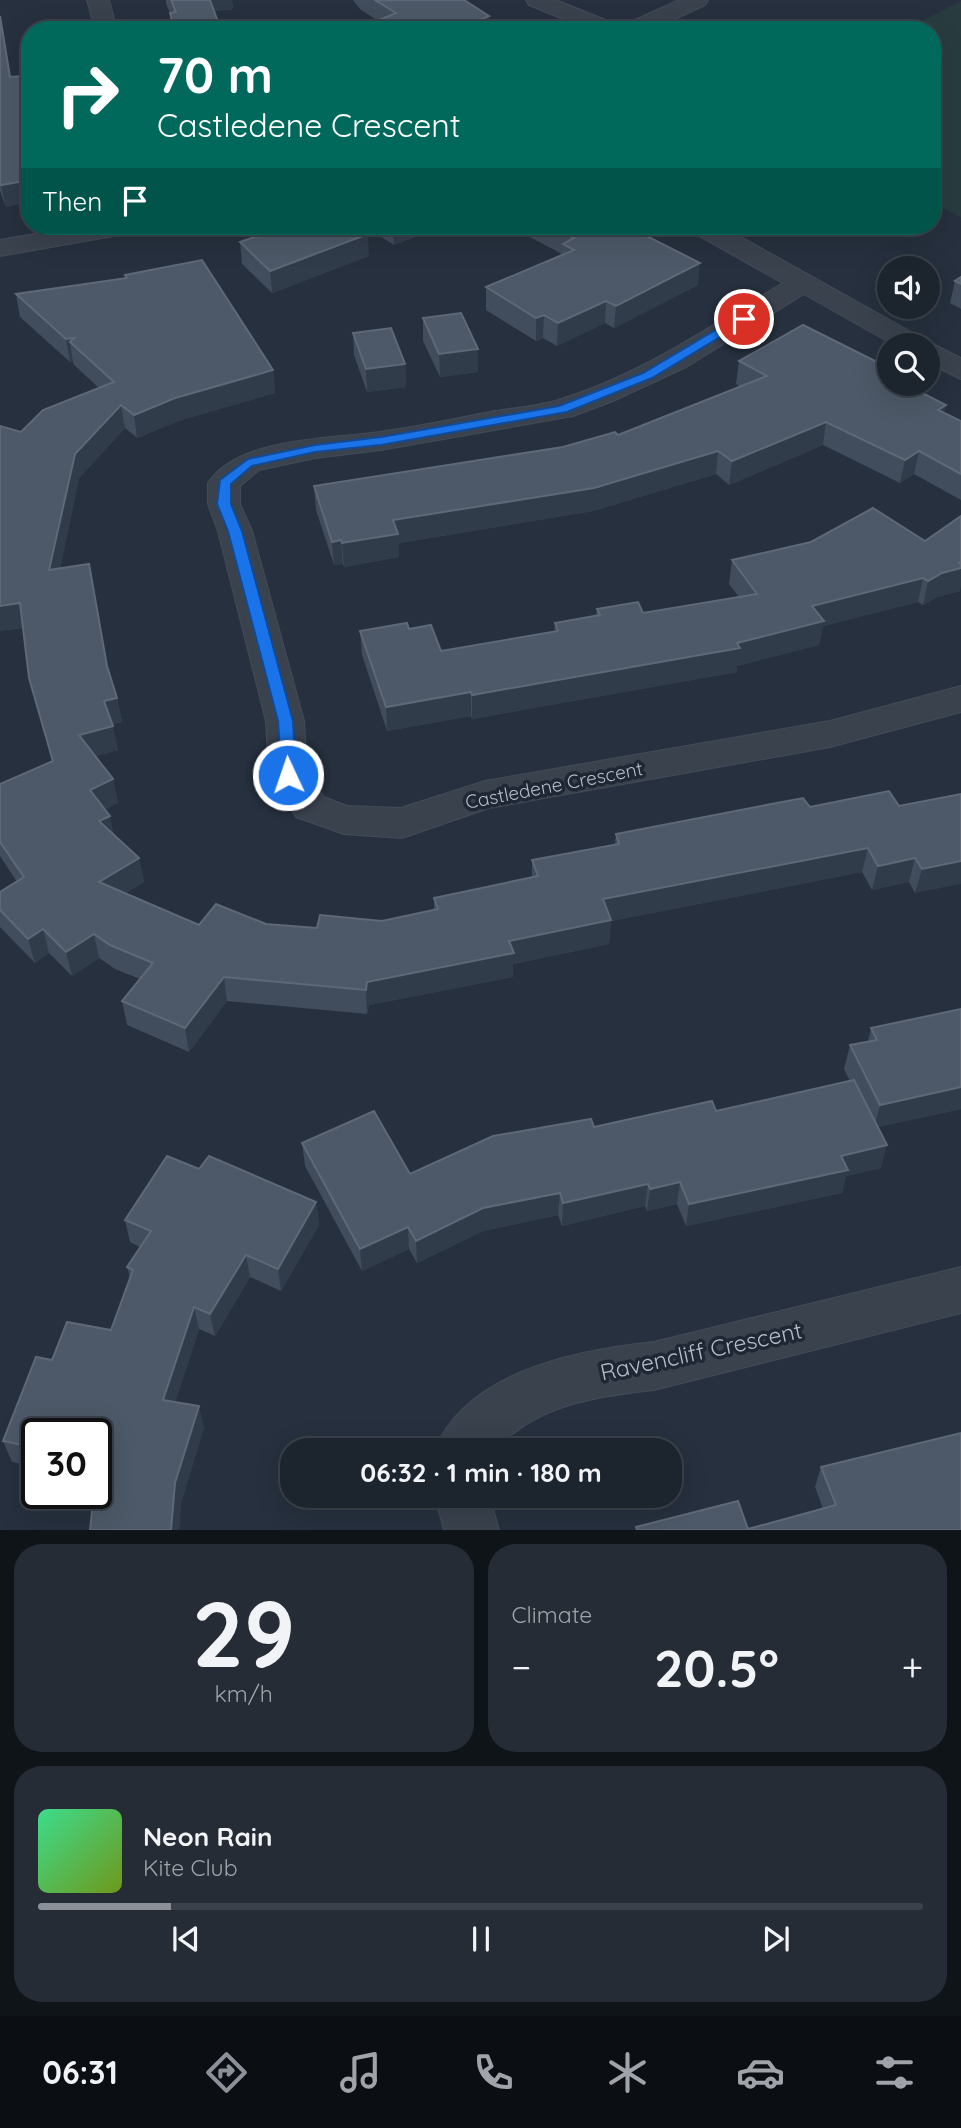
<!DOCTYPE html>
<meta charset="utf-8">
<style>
body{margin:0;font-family:Quicksand,sans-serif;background:#252c36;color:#f1f3f6;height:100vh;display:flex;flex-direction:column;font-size:26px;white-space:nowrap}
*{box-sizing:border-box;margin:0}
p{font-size:23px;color:#a0a4aa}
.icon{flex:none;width:38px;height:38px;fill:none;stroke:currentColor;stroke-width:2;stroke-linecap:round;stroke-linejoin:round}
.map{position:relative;height:1530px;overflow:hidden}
.sheet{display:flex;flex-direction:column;gap:14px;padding:14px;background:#0f1419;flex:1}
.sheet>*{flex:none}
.guide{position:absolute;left:21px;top:21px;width:920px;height:214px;border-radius:28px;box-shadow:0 7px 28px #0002,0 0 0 2px #3a414a;background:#00695c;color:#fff;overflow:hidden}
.buttons{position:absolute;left:877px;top:256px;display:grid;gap:14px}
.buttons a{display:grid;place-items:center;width:63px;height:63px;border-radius:50%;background:#1c242e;box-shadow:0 7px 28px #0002,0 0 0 2px #3a414a;font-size:35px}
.speed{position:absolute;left:21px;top:1418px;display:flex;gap:14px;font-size:35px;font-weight:700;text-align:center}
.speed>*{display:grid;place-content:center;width:91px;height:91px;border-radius:50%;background:#1c242e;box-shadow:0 7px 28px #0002,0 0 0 2px #3a414a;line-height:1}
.speed .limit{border:4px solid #111;border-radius:10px;background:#fff;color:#111}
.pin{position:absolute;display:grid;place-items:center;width:60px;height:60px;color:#fff;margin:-30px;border:4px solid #fff;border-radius:50%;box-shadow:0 2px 7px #0007}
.me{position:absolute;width:77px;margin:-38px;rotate:357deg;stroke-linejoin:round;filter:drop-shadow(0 0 5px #0008)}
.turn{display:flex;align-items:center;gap:24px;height:147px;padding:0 21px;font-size:32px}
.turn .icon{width:91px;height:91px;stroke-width:2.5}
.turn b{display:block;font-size:49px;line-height:60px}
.then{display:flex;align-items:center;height:66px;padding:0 21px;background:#0003;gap:14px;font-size:26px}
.big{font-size:52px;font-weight:700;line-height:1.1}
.sheet .card{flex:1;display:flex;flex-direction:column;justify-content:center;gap:10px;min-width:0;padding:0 24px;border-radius:28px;background:#252c36}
.sheet .dial{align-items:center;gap:0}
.dial b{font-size:91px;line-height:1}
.song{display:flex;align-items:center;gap:21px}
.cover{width:84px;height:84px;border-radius:10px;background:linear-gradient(135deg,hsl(150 70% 55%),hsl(80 70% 35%))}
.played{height:7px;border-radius:4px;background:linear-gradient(90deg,#8c9099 15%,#3a414a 15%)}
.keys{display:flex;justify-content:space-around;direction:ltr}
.heat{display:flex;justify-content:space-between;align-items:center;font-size:38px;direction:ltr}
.sheet .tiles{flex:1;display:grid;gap:14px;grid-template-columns:1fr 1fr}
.card:last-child{grid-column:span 2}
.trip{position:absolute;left:280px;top:1438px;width:402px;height:70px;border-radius:28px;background:#1c242e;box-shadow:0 7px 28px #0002,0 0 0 2px #3a414a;font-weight:700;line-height:70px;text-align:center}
.tabs{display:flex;height:112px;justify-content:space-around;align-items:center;background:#0b0e12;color:#a0a4aa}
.tabs .icon{width:49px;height:49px}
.tabs .active{color:#8c9099}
.tabs b{font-size:32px;color:#f1f3f6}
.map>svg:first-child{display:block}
.green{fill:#283c3f}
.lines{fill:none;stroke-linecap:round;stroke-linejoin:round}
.minor-casing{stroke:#434b58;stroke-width:2}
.tertiary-casing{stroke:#434b58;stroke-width:2}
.minor{fill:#3a424e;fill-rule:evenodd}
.tertiary{fill:#3a424e;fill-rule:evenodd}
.wall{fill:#414c5c}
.shaded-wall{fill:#313c4b}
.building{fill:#4d5968;stroke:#5e6877;stroke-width:2}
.route{fill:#1a73e8;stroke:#114b97;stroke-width:2}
.labels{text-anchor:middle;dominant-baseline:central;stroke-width:7;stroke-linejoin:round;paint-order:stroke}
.street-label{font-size:19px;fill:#b6bdc9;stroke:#1f2734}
.near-street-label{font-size:23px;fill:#b6bdc9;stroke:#1f2734}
</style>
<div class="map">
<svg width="961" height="1530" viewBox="0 0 961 1530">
<rect width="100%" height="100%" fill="#26303e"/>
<path class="green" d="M961,1V217L933,203V30H904Z"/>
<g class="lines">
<g class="minor-casing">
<g id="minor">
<path d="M87,0H109L117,30H95Z"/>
<path d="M526,0H556L618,25L621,30H590L529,5Z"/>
<path d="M689,226H721L929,342L961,358V379L928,363V345H894L804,294L686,367L613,401L573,416L381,450L315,458L259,470L240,486V504L252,531L304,721L307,773L324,797L347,806L401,808L485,781L830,721L961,686V712L830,747L489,808L402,838L344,834L296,817L269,775L266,721L218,531L208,504V483C239,437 330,439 380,432C417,427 454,419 490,412C512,408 536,407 558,400C639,376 711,326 783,283L692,232Z"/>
<path d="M961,1267V1313L654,1390C597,1396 534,1405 495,1451H434C467,1371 577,1350 654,1342Z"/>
<path d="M435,1496H489L499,1530H444Z"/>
</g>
</g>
<g class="tertiary-casing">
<g id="tertiary">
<path d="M679,0H708L705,5L651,30H621L624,25Z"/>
<path d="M80,226H138L135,232L125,234L0,256V240Z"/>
</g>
</g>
<use href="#minor" class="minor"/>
<use href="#tertiary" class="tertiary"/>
</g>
<g class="wall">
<path d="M166,0H232L233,9L214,11L221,30H172L170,13L166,4Z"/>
<path d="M353,0H464L489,30H378V21L360,9Z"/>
<path d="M0,13L6,207L0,191Z"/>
<path d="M364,226H444L394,245Z"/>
<path d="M509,226H627L698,285L614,328L605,323L557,346L543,338L536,341L486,310V287L562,254Z"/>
<path d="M240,242L369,256L272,293L242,264Z"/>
<path d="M125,275L273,370L275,393L178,421L137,438L125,428L79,478L60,569L108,668L117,698L122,722L112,724L118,750L96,756L113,779L118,803L105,809L114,835L139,858L144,882L125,893L199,925L266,924L317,928L382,921L434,910V898L532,878V860L615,844L616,834L810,807L899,806L961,794L915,893L909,882L872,890L862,872L611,921L609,944L513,964V977L369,1005L367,1014L227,1001L189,1052L127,1025L122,1001L140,979L115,969L99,958L72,976L49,953L35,963L0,927V892L17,882L0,856V784L52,762L29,678L23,628L0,631V426L21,432L99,388L74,365L73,362H70L20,317L16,294L126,278Z"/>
<path d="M961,277V309L950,303L955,281Z"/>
<path d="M423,318L478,349V372L440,377L423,341Z"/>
<path d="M353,333L405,364L406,387L367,392L354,355Z"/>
<path d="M739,361L886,375L944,413L961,421V500L914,474L900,483L823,445L729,485L716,474L593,511L399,543V557L344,567L343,564L334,565L316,510L314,486L563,447L618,435L741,387L736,384Z"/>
<path d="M925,541L960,591L937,597L923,605L918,602L823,626L819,645L737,666V672L472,719L471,716L387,731L362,655L360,631L409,629L441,651L554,632L555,623L596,616L597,609L643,613L739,597L729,584L732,560Z"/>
<path d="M961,1009V1109L878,1127L881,1168L846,1176L842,1193L686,1226L677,1204L647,1211L645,1206L562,1226L558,1215L483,1231L417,1263L409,1249L362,1271L305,1166L302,1143L410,1174L594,1127L716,1111L850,1081L844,1069L850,1045L868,1041L871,1028Z"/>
<path d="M199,1169L316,1202L319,1225L281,1291L250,1277L215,1336L199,1329L175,1402L204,1427L181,1503L179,1530H90L96,1493V1433H37V1467L12,1462L3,1441L52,1360L111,1330L130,1278L127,1267L140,1247L130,1242L125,1220Z"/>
<path d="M821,1467L961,1530H636V1527L748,1529L823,1509L815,1487Z"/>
</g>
<g class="shaded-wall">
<path d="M208,0H232L233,9L209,12Z"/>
<path d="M489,16V30H457Z"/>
<path d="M30,180V202L6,207L1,185Z"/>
<path d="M393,226H444L394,245Z"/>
<path d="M368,234L369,256L272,293L270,271Z"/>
<path d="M700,263L698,285L614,328L616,306Z"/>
<path d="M606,301L605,323L557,346L558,323Z"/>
<path d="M544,315L543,338L536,341V318Z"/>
<path d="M74,338L70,342L73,362H70L66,339Z"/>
<path d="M478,349V372L440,377L439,354Z"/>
<path d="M405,364L406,387L367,392L366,369Z"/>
<path d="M273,370L275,393L178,421L137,438L134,415L175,398Z"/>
<path d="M121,405L125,428L79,478L55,594L49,570L75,454Z"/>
<path d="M946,405L941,428L938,410Z"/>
<path d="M826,422L823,445L729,485L732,461Z"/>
<path d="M718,451L716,474L593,511L399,543V557L344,567L342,543L393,520Z"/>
<path d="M919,451L914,474L900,483L905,460Z"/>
<path d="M341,540L343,564L334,565L332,542Z"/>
<path d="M961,562V586L960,591L937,597L923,605L928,581Z"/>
<path d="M923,578L918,602L823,626L819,645L737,666V672L472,719V695L737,643L812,606Z"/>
<path d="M20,603L26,627L0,631V606Z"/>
<path d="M471,692V716L387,731L386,707Z"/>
<path d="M117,698L122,722L109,725L104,701Z"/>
<path d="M113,726L118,750L85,759L79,735Z"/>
<path d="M113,779L118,803L95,814L90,790Z"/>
<path d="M110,816L115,840L99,821Z"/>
<path d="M868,848L862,872L611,921L609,944L513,964V977L369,1005L367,1014L366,990L367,982L509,941L603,899Z"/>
<path d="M139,858L144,882L104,906L99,882Z"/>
<path d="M915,858L909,882L872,890L878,866Z"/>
<path d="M961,861V884L915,893L922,869Z"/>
<path d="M43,929L49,953L35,963L28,939Z"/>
<path d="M94,934L99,958L72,976L66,952Z"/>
<path d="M224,977L227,1001L189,1052L185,1028Z"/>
<path d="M961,1087V1109L874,1128L880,1105Z"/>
<path d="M887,1145L881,1168L846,1176L842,1193L686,1226L689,1204L841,1156Z"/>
<path d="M680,1182L677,1204L647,1211L650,1189Z"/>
<path d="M648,1184L645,1206L562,1226L563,1203Z"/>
<path d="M560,1193L558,1215L483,1231L417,1263L416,1241L483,1208Z"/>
<path d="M316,1202L319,1225L281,1291L278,1269Z"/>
<path d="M408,1227L409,1249L362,1271L360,1249Z"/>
<path d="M246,1255L250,1277L215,1336L210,1314Z"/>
<path d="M194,1307L199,1329L169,1421L163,1400Z"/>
<path d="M199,1406L204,1427L181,1503L179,1530H171L175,1483Z"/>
</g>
<g class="building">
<path d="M171,0H210L221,30H175L170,13L176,12Z"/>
<path d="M375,0H464L489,16L457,30H398L377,21L396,13Z"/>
<path d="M0,16L10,77L22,76L25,95L30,94V180L1,185L0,182Z"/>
<path d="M288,226H355L368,234L270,271L240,242Z"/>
<path d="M550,226H627L700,263L616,306L606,301L558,323L544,315L536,318L486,287L574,250L563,244L574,238Z"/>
<path d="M202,260L273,370L175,398L134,415L121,405L75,454L49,570L89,564L107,666L117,698L104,701L113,726L79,735L113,779L90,790L110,816L99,821L139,858L99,882L199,925L216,904L266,924L317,928L320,915L382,921L438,909L434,898L538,876L532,860L619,844L616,834L803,798L810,807L889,791L899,806L961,794V861L922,869L915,858L878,866L868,848L603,899L611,920L509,941L514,953L367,982L366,990L224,977L185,1028L122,1001L153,963L110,945L94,934L66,952L43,929L28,939L0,910V892L24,877L0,842V784L53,761L29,678L20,603L0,606V426L21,432L43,410L114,382L70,342L74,338L66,339L16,294L127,278L125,275Z"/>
<path d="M961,277V284L955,281Z"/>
<path d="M461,313L478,349L439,354L423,318Z"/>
<path d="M803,325L887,367L880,372L889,376V383H903L946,405L938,410L961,421V474L919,451L905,460L826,422L732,461L718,451L594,488L393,520L398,534L342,543L341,540L332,542L314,486L563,447L615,432L618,435L767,376L739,361Z"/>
<path d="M391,328L405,364L366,369L353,333Z"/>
<path d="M873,508L925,541L961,516V562L959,563L961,564V568L942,573L928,581L923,578L812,606L824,621L737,643L740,648L472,695L471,692L386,707L360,631L407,623L409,629L431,625L441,651L558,631L555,623L600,615L597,609L638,602L643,613L757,594L732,560L811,542Z"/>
<path d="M961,1009V1087L880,1105L850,1045L877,1040L871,1028Z"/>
<path d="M854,1080L887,1145L841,1156L848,1170L689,1204L680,1182L650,1189L648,1184L563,1203L560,1193L483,1208L416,1241L408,1227L360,1249L302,1143L374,1111L410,1174L493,1136L591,1119L594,1127L712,1101L716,1111Z"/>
<path d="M167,1156L199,1169L209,1156L316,1202L278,1269L246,1255L210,1314L194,1307L163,1400L199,1406L175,1483L171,1530H90L94,1493H96V1477L98,1460H96V1433H37V1448L3,1441L36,1357L52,1360L67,1322L111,1330L133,1270L127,1267L151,1231L125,1220Z"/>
<path d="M961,1433V1530H637L636,1527L738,1501L748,1529L836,1505L821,1467Z"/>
</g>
<path class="route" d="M739,316L750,319L652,378L567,412L381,445L315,452L252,466L231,484V504L242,531L293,721L296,775L294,779H282L278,721L228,531L217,504L220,480L248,459L315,445L381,437L559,406L643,373Z"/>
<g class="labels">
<g class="street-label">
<text transform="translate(554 785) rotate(-11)">Castledene Crescent</text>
</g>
<g class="near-street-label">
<text transform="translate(701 1351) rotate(-12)">Ravencliff Crescent</text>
</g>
</g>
</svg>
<div class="buttons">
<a><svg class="icon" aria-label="sound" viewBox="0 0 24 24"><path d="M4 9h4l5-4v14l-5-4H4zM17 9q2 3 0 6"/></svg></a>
<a><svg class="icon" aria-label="search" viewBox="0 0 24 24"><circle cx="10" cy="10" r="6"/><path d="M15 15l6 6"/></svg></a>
</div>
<div class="speed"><div class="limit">30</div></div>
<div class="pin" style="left:744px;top:319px;background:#d93025"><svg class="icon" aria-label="arrive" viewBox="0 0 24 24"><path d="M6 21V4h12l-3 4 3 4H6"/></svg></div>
<svg class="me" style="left:288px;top:775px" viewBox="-20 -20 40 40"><circle r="17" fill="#1a73e8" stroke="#fff" stroke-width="3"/><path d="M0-11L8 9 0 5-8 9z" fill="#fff"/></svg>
<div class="trip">06:32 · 1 min · 180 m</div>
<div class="guide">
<div class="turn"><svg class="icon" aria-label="right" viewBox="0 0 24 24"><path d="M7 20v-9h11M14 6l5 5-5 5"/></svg><div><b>70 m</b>Castledene Crescent</div></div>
<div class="then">Then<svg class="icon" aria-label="arrive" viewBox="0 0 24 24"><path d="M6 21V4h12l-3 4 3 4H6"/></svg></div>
</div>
</div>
<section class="sheet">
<div class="tiles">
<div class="card dial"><b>29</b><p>km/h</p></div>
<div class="card"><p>Climate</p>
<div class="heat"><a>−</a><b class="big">20.5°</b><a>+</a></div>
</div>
<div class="card">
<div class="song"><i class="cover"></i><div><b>Neon Rain</b><p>Kite Club</p></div></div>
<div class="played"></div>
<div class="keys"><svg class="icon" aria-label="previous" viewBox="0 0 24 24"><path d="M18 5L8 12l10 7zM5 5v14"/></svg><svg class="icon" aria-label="pause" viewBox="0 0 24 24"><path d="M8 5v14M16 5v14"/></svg><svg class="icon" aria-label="next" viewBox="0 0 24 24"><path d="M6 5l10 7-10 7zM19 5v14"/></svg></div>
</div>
</div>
</section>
<nav class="tabs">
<b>06:31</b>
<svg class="icon active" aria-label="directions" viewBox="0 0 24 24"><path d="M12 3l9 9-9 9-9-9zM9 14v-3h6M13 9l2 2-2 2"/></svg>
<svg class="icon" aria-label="music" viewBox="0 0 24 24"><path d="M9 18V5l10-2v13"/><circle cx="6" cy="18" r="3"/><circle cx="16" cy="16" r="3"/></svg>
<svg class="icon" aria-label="phone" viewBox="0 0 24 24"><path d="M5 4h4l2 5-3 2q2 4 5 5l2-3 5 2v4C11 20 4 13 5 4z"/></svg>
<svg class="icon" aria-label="climate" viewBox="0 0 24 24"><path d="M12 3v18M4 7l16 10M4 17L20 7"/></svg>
<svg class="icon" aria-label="car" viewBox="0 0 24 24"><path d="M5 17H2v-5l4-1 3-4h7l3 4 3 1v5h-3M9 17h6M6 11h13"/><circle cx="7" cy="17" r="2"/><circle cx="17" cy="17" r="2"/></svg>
<svg class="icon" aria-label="filters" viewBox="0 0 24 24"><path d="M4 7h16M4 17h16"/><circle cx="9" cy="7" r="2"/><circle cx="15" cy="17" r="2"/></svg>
</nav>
